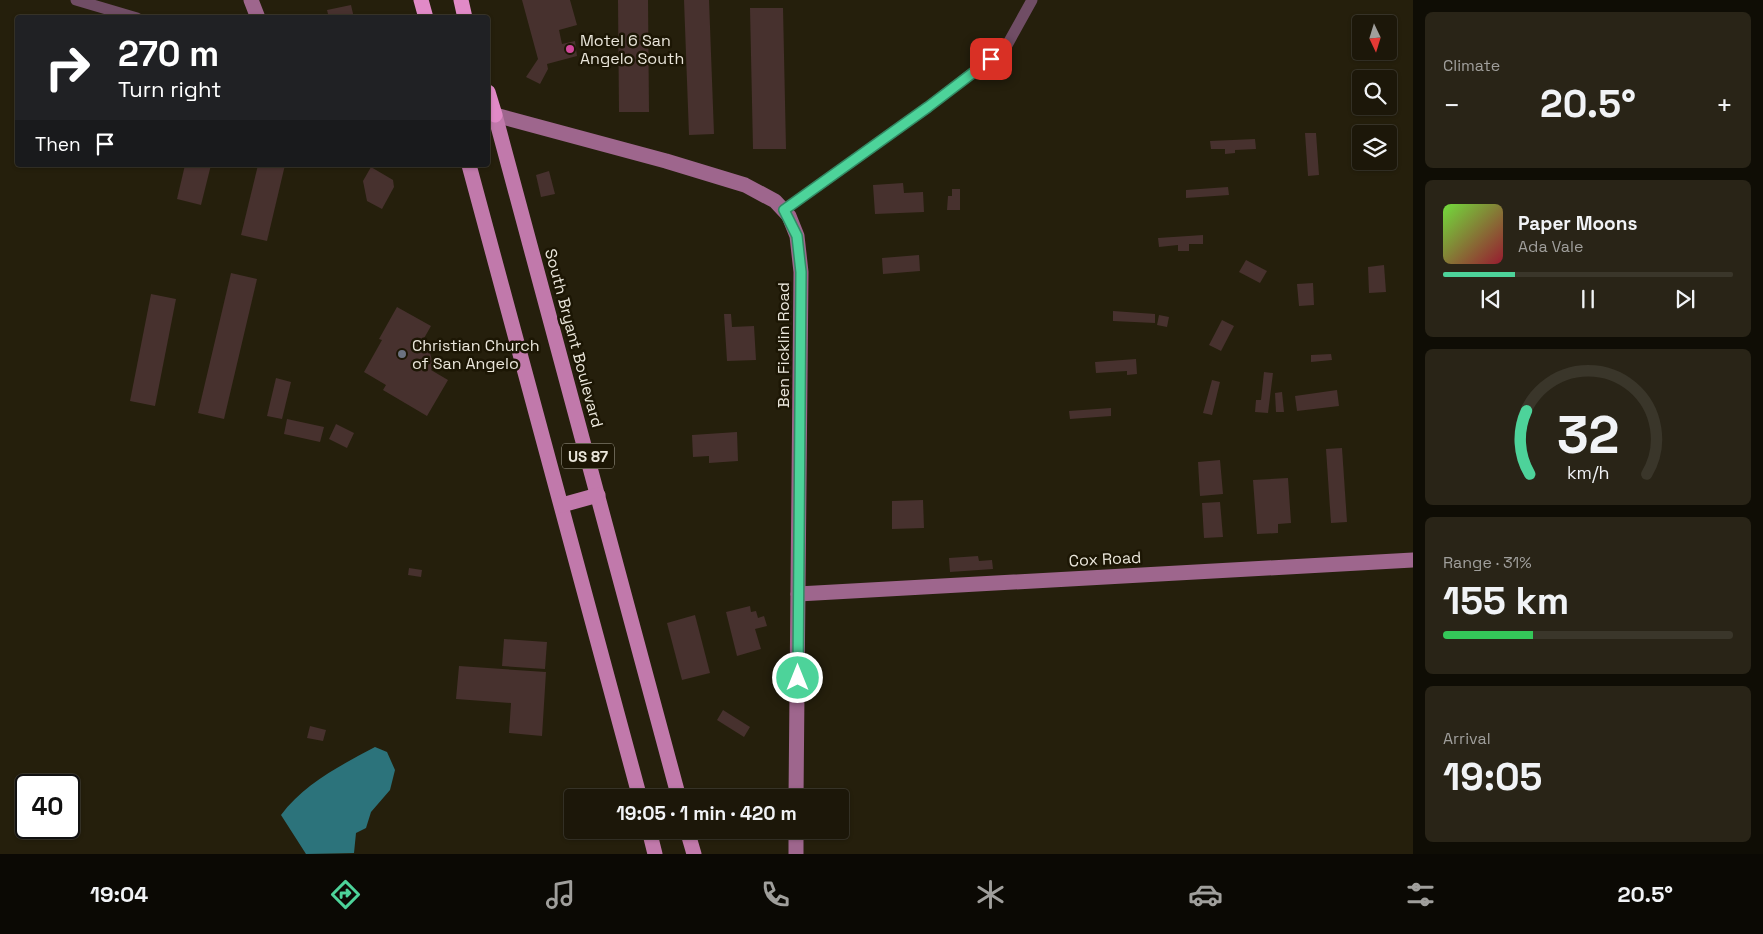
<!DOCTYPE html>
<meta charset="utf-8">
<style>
body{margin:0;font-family:"Space Grotesk",sans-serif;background:#292417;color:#f1f3f6;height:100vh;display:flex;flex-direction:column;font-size:19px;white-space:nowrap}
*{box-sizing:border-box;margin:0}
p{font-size:16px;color:#a09f9c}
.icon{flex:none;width:28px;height:28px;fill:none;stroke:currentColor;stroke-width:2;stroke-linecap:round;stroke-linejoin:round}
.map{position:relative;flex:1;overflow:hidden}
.side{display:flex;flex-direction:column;gap:12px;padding:12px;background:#0f0d05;width:350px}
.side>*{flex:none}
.banner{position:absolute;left:15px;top:15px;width:475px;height:152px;border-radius:5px;box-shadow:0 1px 4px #0004,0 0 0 1px #3a362a;background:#202124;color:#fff;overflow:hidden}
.needle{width:32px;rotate:176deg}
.fabs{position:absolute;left:1352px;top:15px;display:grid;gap:10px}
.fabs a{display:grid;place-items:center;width:45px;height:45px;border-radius:5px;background:#1c1709;box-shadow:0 1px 4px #0004,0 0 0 1px #3a362a;font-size:25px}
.speed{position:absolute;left:15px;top:774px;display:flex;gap:10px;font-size:25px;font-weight:700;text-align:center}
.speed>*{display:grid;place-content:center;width:65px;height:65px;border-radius:50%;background:#1c1709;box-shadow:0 1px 4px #0004,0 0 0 1px #3a362a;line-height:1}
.speed .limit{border:2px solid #111;border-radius:8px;background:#fff;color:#111}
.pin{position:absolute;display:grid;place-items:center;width:42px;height:42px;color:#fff;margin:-21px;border-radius:10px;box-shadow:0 2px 8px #0006}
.me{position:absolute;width:55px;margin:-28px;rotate:0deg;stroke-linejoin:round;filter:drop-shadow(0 0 4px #0008)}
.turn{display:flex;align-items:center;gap:18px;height:105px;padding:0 20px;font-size:22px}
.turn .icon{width:65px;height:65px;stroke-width:2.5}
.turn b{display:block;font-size:35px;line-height:42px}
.then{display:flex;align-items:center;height:48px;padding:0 20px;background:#0003;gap:10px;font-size:19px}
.big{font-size:38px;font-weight:600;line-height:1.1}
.side .widget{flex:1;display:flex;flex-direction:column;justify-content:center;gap:8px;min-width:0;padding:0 18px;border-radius:8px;background:#292417}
.side .dial{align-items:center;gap:0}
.dial svg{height:130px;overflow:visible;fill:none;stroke:#3a362a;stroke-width:7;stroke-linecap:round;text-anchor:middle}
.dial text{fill:#f1f3f6;stroke:none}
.song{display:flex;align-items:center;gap:15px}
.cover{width:60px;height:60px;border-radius:8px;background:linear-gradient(135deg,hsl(100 70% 55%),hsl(350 70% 35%))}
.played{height:5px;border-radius:2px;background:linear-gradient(90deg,#4dd39a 25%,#3a362a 25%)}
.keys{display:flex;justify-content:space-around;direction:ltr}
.heat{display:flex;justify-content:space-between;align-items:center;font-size:28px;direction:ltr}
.charge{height:8px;border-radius:4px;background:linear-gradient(90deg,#34c759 31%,#3a362a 0)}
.trip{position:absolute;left:564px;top:789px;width:285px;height:50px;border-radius:5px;background:#1c1709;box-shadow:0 1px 4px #0004,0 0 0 1px #3a362a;font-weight:600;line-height:50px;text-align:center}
.menu{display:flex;height:80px;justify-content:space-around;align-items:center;background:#0b0904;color:#a09f9c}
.menu .icon{width:35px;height:35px}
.menu .on{color:#4dd39a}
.menu b{font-size:22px;color:#f1f3f6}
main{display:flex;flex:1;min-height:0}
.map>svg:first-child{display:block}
.water{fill:#2c737b}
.building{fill:#47312e}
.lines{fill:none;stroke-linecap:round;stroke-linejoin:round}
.street{stroke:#704d65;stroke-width:11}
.secondary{stroke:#9e668d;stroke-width:15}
.primary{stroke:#c179ab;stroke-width:15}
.highway{stroke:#e18ac7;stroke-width:15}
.route-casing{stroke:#328964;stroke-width:12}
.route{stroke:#4dd39a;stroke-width:9}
.hotel-dot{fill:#d1479c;stroke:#1c1604;stroke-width:2}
.worship-dot{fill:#6b7280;stroke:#1c1604;stroke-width:2}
.labels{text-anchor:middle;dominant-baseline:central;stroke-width:5;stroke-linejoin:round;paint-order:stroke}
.shield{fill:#1c1604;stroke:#aca89a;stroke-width:1}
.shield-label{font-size:15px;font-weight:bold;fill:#eae6db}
.poi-label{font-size:16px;fill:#eae6db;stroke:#1c1604;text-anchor:start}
.street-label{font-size:16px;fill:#eae6db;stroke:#1c1604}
</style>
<main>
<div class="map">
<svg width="1413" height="854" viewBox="0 0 1413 854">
<rect width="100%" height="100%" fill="#251f0c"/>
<path class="water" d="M375,747L387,752L395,770L390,790L371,812L366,828L356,833L354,853L306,854L281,815C304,784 341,765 375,747Z"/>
<g class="building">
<path d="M522,0H570L577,25L559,30L562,44L575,41L577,56L547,64L548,69L540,84L526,77L538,59Z"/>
<path d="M618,0H648L649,112H619Z"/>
<path d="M684,0H709L714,134L689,135Z"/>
<path d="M351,5L354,18H329L327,10Z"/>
<path d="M750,8H783L786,149H753Z"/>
<path d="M1378,128V134H1361V139L1354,140V129Z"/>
<path d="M1305,133H1316L1319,175L1308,176Z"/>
<path d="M1255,139L1256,149L1235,150V153L1225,154V149H1211L1210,141Z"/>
<path d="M185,165H211L201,205L177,199Z"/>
<path d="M258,165H285L267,241L241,235Z"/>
<path d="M371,167L393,180L394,187L382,209L367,201L363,181Z"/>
<path d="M549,171L555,194L541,197L536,175Z"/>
<path d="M903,183L904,193L923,192L924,212L875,214L873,185Z"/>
<path d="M1228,187L1229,195L1186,198V190Z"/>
<path d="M952,189H960V210H947L948,196H952Z"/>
<path d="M1203,235V244H1189V251H1178V245L1159,247L1158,238Z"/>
<path d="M919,255L920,271L883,274L882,258Z"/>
<path d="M1246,260L1267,271L1260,283L1239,272Z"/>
<path d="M1384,265L1386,292L1369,293L1368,267Z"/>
<path d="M231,273L257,279L224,419L198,413Z"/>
<path d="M1313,283L1314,305L1299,306L1297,284Z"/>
<path d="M151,294L176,299L155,406L130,401Z"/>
<path d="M397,307L431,326L423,340L428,343L433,366L431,370L448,380L427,416L383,390L386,385L364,372L382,340L379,339Z"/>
<path d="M1113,311L1155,314V323L1113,321Z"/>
<path d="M724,314H731L732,327L754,326L756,360L727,361Z"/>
<path d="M1159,315L1169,317L1167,327L1157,325Z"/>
<path d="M1222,320L1234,326L1221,351L1209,345Z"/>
<path d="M1331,354L1332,360L1311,362V355Z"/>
<path d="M1136,359L1137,374L1127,375V371L1096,373L1095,362Z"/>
<path d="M1264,372L1273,373L1268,413L1255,412L1256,400H1261Z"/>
<path d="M276,378L291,382L282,419L267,416Z"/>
<path d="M1212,380L1220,382L1212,415L1203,413Z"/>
<path d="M1337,390L1339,406L1297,411L1295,396Z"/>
<path d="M1282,392L1284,412H1276L1275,393Z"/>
<path d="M1111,408V416L1070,419L1069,411Z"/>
<path d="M287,419L324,427L320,442L284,434Z"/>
<path d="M336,424L354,433L347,448L329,439Z"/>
<path d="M737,432L738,461L709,463V456L693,457L692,435Z"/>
<path d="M1342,448L1347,522L1331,523L1326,449Z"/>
<path d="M1220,460L1223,494L1200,496L1198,462Z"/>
<path d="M1288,478L1291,523L1278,524V533L1257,534L1253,480Z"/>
<path d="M923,500L924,528L892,529V501Z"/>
<path d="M1220,502L1223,537L1204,538L1202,503Z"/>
<path d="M978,556L979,561L992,560L993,569L950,572L949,558Z"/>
<path d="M409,568L422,570L421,577L408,575Z"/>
<path d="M750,606L751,612L756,611L758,618L764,616L767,626L755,629L761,649L737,656L726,612Z"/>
<path d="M695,615L710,673L682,680L667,623Z"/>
<path d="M504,639L547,642L545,669L502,666Z"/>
<path d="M459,666L546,672L542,736L509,733L511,703L456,699Z"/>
<path d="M723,710L750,727L744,737L717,720Z"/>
<path d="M310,726L326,730L323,741L307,738Z"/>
</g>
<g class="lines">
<g class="street">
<path d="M76,0L137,18"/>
<path d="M784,210L928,107L1006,47L1032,0"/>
</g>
<g class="secondary">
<path d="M251,0L258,18"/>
<path d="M488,113L666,161L745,185L775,201L789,216L797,236L801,272L796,798"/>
<path d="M798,594L1413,560"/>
<path d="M796,854V830"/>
</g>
<g class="primary">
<path d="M495,115L679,798"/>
<path d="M469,165L640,798"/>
<path d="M562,505L598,495"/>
<path d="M649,830L655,854"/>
<path d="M687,830L694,854"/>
</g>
<g class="highway">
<path d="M421,0L426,18"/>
<path d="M461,0L465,18"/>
<path d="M488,92L495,115"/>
</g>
</g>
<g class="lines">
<g class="route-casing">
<path id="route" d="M798,678L801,272L797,236L784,210L928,107L991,59"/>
</g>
<use href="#route" class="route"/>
</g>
<circle class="hotel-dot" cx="570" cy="49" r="5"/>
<circle class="worship-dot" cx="402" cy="354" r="5"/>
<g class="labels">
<rect class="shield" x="562" y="443.5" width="52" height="25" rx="4"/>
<g class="shield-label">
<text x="588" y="456">US 87</text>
</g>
<g class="poi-label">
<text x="580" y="40">Motel 6 San<tspan x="580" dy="18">Angelo South</tspan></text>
<text x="412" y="345">Christian Church<tspan x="412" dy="18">of San Angelo</tspan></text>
</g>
<g class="street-label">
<text transform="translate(574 338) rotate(75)">South Bryant Boulevard</text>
<text transform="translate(783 345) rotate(-90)">Ben Ficklin Road</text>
<text transform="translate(1105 559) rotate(-3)">Cox Road</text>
</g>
</g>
</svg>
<div class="fabs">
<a><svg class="needle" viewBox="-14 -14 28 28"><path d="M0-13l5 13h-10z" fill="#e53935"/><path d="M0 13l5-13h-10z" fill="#a09f9c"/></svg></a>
<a><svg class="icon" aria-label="search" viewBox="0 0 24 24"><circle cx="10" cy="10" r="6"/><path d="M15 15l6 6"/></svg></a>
<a><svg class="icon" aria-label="layers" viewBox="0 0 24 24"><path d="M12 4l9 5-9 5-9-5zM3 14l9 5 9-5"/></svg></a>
</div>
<div class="speed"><div class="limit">40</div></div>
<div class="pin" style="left:991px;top:59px;background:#d93025"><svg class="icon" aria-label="arrive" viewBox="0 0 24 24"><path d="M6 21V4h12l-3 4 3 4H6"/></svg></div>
<svg class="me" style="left:798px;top:678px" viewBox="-20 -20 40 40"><circle r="17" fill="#4dd39a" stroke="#fff" stroke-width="3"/><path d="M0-11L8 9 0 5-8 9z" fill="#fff"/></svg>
<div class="trip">19:05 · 1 min · 420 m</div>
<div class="banner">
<div class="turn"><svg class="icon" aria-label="right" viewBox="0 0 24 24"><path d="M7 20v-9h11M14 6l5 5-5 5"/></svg><div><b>270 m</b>Turn right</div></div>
<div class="then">Then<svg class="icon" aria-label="arrive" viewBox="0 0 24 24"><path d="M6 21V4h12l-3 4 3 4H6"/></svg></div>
</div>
</div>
<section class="side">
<div class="widget"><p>Climate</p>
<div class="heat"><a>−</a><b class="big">20.5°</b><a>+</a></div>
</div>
<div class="widget">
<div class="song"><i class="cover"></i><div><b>Paper Moons</b><p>Ada Vale</p></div></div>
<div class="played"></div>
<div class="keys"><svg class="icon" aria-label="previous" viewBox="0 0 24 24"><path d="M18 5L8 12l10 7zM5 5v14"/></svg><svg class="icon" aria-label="pause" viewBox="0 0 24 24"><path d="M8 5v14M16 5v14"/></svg><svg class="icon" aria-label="next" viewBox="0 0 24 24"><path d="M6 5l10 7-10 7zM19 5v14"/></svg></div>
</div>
<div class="widget dial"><svg viewBox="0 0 100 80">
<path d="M14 69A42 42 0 1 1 86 69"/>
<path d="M14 69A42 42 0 0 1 12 30" stroke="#4dd39a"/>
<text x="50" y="56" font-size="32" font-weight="700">32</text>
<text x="50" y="72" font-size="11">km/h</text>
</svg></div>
<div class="widget"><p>Range · 31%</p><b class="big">155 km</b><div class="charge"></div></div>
<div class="widget"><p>Arrival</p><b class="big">19:05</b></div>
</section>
</main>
<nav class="menu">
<b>19:04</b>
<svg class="icon on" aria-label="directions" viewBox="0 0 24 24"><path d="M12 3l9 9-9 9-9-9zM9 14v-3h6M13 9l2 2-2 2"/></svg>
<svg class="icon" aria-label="music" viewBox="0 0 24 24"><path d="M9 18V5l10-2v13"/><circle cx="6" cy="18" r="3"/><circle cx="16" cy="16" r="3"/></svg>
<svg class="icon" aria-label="phone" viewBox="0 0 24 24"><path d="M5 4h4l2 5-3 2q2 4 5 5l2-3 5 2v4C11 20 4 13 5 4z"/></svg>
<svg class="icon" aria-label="climate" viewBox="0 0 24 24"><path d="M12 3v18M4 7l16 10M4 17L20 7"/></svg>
<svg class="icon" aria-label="car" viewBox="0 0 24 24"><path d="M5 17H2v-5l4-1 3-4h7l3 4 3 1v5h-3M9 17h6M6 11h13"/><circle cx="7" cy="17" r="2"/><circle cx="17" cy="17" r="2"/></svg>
<svg class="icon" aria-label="filters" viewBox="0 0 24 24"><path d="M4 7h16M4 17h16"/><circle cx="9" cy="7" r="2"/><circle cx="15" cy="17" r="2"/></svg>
<b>20.5°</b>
</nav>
